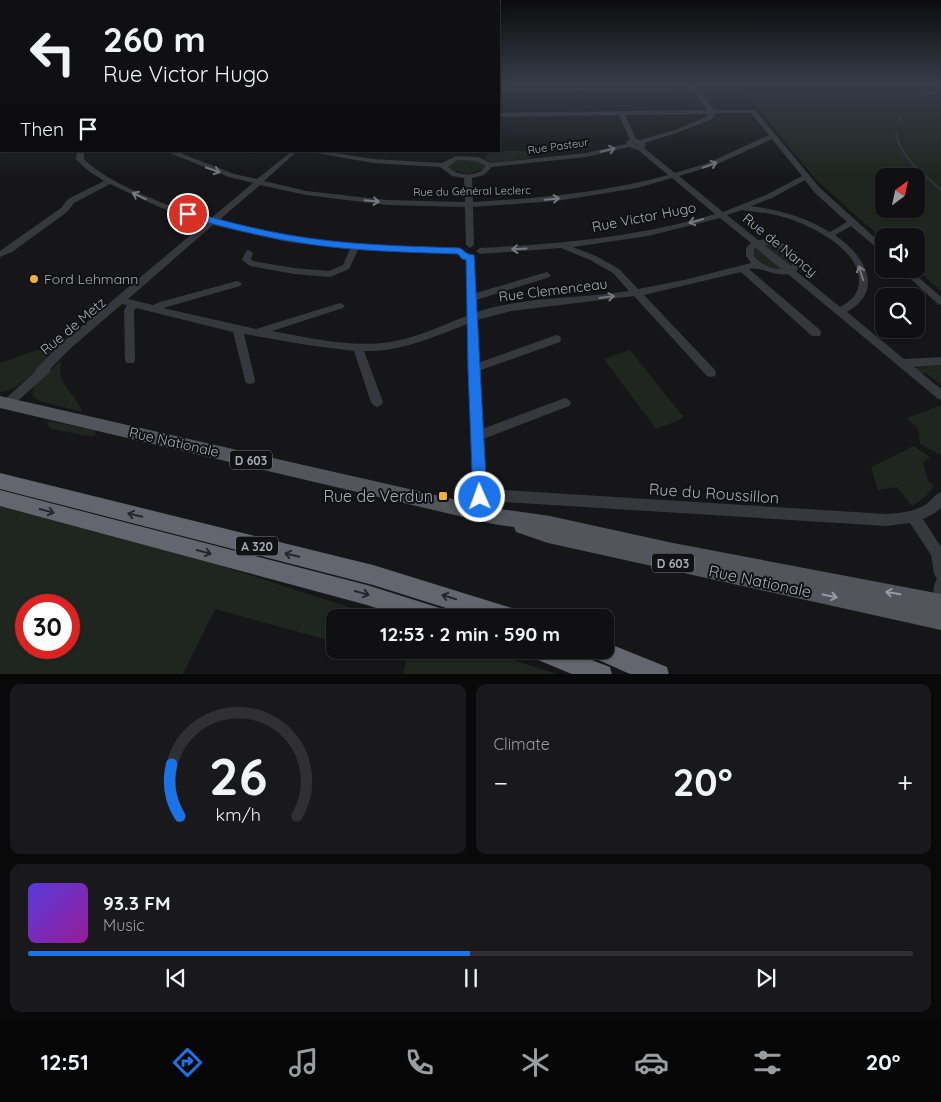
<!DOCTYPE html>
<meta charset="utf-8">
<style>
body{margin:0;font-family:Quicksand,sans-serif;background:#19191b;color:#f1f3f6;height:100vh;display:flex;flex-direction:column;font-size:19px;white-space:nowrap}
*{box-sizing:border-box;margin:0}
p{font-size:16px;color:#9c9d9f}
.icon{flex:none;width:28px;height:28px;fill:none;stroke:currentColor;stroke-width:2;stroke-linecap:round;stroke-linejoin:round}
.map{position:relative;height:674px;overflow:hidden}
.side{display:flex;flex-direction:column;gap:10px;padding:10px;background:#09090a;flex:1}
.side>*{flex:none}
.top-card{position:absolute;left:0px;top:0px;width:500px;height:152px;box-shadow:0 1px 4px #0004,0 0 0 1px #303032;background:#101012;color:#f1f3f6;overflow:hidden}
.needle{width:32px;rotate:33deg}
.tools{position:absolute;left:875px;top:168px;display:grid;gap:10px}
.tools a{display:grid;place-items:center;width:50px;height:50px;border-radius:10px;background:#101012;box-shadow:0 1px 4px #0004,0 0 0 1px #303032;font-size:25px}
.speed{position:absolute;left:15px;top:594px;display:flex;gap:10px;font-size:25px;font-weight:700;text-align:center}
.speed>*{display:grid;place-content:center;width:65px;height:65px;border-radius:50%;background:#101012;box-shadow:0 1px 4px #0004,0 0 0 1px #303032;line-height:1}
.speed .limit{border:8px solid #d22;background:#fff;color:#111}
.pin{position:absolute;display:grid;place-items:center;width:42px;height:42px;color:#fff;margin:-21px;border:2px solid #fff;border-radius:50%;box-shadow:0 1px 5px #0007}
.me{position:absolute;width:55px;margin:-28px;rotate:358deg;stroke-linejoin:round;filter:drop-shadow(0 0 4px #0008)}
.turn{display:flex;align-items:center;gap:18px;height:105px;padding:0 20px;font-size:22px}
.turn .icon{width:65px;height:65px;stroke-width:2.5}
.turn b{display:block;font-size:35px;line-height:42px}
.then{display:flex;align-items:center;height:48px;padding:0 20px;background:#0003;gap:10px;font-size:19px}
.big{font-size:38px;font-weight:700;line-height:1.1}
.side .card{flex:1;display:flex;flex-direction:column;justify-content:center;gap:8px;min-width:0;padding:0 18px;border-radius:10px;background:#19191b}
.side .dial{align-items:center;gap:0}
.dial svg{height:130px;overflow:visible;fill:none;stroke:#303032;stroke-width:7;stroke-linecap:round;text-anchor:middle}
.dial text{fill:#f1f3f6;stroke:none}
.song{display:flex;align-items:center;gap:15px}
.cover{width:60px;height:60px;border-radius:8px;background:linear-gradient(135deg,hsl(250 70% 55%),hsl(300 70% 35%))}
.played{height:5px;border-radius:2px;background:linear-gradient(90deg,#1a73e8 50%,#303032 50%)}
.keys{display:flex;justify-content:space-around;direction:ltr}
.heat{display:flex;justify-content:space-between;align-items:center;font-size:28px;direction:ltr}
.side .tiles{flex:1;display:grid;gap:10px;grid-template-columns:1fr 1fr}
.card:last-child{grid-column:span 2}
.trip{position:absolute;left:326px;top:609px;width:288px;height:50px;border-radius:10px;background:#101012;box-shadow:0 1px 4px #0004,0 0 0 1px #303032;font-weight:700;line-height:50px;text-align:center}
.dock{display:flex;height:80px;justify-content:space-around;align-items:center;background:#060607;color:#9c9d9f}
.dock .icon{width:35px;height:35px}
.dock .selected{color:#1a73e8}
.dock b{font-size:22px;color:#f1f3f6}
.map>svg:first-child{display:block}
.green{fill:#1e261f;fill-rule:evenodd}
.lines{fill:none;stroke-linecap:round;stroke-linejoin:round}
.stream{stroke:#2c353c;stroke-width:2}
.minor{fill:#37383d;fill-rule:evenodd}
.major{fill:#53555c;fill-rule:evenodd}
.highway{fill:#63666e;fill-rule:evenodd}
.oneway{stroke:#757881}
.oneway2{stroke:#26262a}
.oneway3{stroke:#979ba6}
.route{fill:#1a73e8;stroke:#114b97}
.poi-dot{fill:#f2b134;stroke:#111113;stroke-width:2}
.labels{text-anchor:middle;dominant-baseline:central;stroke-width:4;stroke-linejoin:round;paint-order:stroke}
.far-street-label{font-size:11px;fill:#a8adb8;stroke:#111113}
.shield{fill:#111113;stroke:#7b7e86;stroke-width:1}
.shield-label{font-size:12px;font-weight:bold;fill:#a8adb8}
.street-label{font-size:14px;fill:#a8adb8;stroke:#111113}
.poi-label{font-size:14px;fill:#a8adb8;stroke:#111113;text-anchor:start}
.near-street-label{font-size:16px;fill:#a8adb8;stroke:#111113}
.near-poi-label{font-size:16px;fill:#a8adb8;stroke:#111113;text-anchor:end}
</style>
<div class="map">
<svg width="941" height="675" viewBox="0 0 941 675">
<rect width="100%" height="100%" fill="#161618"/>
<g class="green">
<path d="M737,83H941V291L916,269V236H884V240L817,181ZM916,176V209H884V176Z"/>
<path d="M491,151H528L530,158L492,163L484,158Z"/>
<path d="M458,160L479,161L486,165V168L468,174L449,169L447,166Z"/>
<path d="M764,245C775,247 793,249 793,264C783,276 760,267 754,254L755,248Z"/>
<path d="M60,342L63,343C48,358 21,392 0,392V363Z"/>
<path d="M630,350L684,418L656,429L604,359Z"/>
<path d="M62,360C54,385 76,392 82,412L40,401L32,396L34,385Z"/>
<path d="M941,365V385L926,373L921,375L913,368Z"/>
<path d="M941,405V455L920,444L918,429L907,418Z"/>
<path d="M49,421L93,430L96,433L94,436H89L51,429L47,424Z"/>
<path d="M914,446L930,457L923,462L928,481L935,486L925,497L912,506L897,487L878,490L871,467Z"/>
<path d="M0,506C129,533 254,577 380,617L335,618V642L215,609L183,674H0ZM26,605H69V648H26Z"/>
<path d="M365,650H481L557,674H403L406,661Z"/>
</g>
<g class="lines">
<g class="stream">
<path d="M927,93L941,92"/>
<path d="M899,116L901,121"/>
<path d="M896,133C901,159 923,173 941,190"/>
</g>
<g class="minor">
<path d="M691,83H695L714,110H755L820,188L884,246V254L851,226L835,235C864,255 886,290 847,312L904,359L941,357V365L914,367L941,389V400L937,398L788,274C773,277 761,266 749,269L820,330L821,333L820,336H812L741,272L644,295L715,370L716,373L715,376L711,377L707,376L634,296L511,311L477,320L478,363L556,335L560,336L561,339L560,342L478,371L482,429L565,398L569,400L571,403L569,406L483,439L486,487L504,490L886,514C899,513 914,512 925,505C931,501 934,495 941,492V508L935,513L923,519L941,547V607L936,605C933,597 932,586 937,579L934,574L931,555L910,523L886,526L504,502L486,499L483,517L478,519L473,517L472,513L474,497L467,324C434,337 401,352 364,351L383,402L381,405L377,407L373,405L371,402L354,351L307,345L244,334L255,380L254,383L250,384L246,383L245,380L233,332L136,308L134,311L135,360L134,363H126L125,360L124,311L127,305L122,304L71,348L51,368L50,372L12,406L8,408L4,406L2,403L4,400L35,372L36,369L63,342L205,223L159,207L110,184L74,203L67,212L12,252L0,257V251L61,208L68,199L104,181L87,170L76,159L77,153H45L42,151H105L102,153H84V159C106,183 177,210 210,219L253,183L229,177L165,151H175L234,174L257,179L291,152L295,154L293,155L264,181L306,191L387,200L465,202L464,178L452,176L440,167L373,163L305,151H323L373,159L442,163L456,156L478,157L491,163L586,153L626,144L627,141L630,140L619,115L499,117V113L707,110L694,90L499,92V88L692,86ZM715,113H751L769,135L708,163L675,173L644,148L646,145L645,143L679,132L712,119ZM708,114L707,117L675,130L641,140L636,139L625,115ZM772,139L802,176L766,195L723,212L679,176L713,166ZM632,143L639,145H637ZM629,147L638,150L668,175C603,193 539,198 473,202L472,178L484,175L492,167L586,157ZM457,160L477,161L486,166C477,178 458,176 448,167ZM672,178L715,214C638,237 560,244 480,248L476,251L480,254L561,248L590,260L613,273L629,291C579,299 525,296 477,312L476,300L550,277L551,275L547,272L476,293L475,257L471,254L467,257V316C442,325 417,338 390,342C352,348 310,338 272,331L343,308L345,306L340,303L256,329L163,308L240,286L242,284L240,282L237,281L160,302L153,305L128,299L213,225L288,242L350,249L343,265L329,271L294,268L253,261L251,259L253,253L249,250L246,251L242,260L250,266L294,274L330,277L349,269L358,250L460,254L464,251L460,248C378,248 298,242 218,221L260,185L306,195L387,205L465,207L466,245L470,248L474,245L473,207L557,201L637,188ZM805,180L814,192L847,222L830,232C805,217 779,210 751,206L772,198ZM742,210C756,212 770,213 783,217C809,224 860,249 859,281C859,294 851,301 840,307L796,271L799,268L802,260C793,245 775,237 758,240L727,215ZM720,218L751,243L746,248V256L751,263L684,280L638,289L619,269L596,256L573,247L648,236ZM764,245C776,246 786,250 794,260L791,266ZM756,248L781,269C770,269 761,264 754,256V249Z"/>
<path d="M900,269H909L941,297V305L938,304Z"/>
</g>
<g class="major">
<path d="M1,135V141L0,142V136Z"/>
<path d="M0,396L493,508L550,516L673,543L941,594V630L548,543L516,532L514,527L493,524L0,408Z"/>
</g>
<g class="highway">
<path d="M0,473L373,565L512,608L519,611L522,618H478L373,585L0,489Z"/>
<path d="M0,490L367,585L440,608L447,611L450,618H407L367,605L0,506Z"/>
<path d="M605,642L667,667L669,675H632L592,657L589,650H605Z"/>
<path d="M528,650H565L610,667L612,675H574L531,657Z"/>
</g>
</g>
<defs><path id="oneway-shaft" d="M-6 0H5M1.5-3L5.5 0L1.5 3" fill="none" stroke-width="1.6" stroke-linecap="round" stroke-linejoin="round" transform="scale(1.25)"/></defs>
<g class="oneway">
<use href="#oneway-shaft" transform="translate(608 150) rotate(-13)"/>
<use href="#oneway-shaft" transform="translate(710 165) rotate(-20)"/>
<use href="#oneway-shaft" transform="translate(213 170) rotate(19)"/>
<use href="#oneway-shaft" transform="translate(139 196) rotate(-155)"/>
<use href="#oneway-shaft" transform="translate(552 199) rotate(-5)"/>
<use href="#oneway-shaft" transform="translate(372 201) rotate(5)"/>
<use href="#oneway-shaft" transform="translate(696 221) rotate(164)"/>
<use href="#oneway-shaft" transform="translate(519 249) rotate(177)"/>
<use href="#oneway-shaft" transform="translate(861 273) rotate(-107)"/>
<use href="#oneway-shaft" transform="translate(607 297) rotate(-8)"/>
</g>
<g class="oneway2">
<use href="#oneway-shaft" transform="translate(47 511) rotate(15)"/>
<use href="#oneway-shaft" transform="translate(135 515) rotate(-166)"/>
<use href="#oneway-shaft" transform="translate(204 552) rotate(15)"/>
<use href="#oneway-shaft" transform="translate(292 555) rotate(-166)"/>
<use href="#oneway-shaft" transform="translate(362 593) rotate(15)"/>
<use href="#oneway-shaft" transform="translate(449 597) rotate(-163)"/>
</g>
<g class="oneway3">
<use href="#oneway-shaft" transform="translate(893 593) rotate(-170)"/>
<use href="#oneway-shaft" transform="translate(830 596) rotate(12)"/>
</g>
<linearGradient id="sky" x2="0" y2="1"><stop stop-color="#0c0c0d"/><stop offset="0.47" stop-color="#363c48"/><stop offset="1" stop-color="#363c48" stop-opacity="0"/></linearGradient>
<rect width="941" height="177" fill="url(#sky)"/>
<path class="route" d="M188,211C221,220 254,229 289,235C345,245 403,246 460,248L468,254L474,255L487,497L485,502L480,504L475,502L473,497L468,369L466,260L462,259L458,254C401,252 345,251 289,241C254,235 219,226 185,216L183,214Z"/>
<g class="poi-dot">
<circle cx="34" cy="279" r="5"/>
<rect x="438" y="491" width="10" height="10" rx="2.5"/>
</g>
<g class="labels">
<g class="far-street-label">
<text transform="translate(558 146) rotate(-8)">Rue Pasteur</text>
<text transform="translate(472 191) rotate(-1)">Rue du Général Leclerc</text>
</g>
<g class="shield">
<rect x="230" y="450.5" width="42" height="19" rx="4"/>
<rect x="236" y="536.5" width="42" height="19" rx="4"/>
<rect x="652" y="553.5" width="42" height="19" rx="4"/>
</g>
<g class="shield-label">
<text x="251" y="460">D 603</text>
<text x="257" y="546">A 320</text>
<text x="673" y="563">D 603</text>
</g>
<g class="street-label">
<text transform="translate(644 217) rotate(-11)">Rue Victor Hugo</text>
<text transform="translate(780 245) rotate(39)">Rue de Nancy</text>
<text transform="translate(553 290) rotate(-7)">Rue Clemenceau</text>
<text transform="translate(73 326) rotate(-40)">Rue de Metz</text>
<text transform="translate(174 442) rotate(13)">Rue Nationale</text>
</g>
<g class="poi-label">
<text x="44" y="279">Ford Lehmann</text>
</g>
<g class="near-street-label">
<text transform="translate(714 493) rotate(4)">Rue du Roussillon</text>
<text transform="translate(760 581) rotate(12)">Rue Nationale</text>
</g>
<g class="near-poi-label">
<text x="433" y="496">Rue de Verdun</text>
</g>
</g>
</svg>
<div class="tools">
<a><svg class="needle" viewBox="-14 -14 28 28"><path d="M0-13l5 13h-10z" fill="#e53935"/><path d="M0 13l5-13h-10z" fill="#9c9d9f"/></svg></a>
<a><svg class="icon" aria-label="sound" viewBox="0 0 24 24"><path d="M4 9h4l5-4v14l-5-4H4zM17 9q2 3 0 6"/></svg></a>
<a><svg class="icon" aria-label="search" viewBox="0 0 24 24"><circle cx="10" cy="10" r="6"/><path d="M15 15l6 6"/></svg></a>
</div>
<div class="speed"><div class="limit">30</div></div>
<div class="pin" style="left:188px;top:214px;background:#d93025"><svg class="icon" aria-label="arrive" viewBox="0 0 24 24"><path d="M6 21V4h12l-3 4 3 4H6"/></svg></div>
<svg class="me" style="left:480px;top:497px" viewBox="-20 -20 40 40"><circle r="17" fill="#1a73e8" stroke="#fff" stroke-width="3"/><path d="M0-11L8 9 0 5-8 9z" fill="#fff"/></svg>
<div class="trip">12:53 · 2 min · 590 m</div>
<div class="top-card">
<div class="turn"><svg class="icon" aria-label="left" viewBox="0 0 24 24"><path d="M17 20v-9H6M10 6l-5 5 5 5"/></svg><div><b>260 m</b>Rue Victor Hugo</div></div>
<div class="then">Then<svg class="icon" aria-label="arrive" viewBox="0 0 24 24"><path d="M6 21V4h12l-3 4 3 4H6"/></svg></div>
</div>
</div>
<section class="side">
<div class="tiles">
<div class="card dial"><svg viewBox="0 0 100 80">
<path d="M14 69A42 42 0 1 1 86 69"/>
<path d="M14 69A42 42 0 0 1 9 37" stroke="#1a73e8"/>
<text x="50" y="56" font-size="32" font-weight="700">26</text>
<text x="50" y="72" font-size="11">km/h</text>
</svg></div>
<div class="card"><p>Climate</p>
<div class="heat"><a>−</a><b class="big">20°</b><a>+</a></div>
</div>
<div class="card">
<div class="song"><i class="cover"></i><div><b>93.3 FM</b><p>Music</p></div></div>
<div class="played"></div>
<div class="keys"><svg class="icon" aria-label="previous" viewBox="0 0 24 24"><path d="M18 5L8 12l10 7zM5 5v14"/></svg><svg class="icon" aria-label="pause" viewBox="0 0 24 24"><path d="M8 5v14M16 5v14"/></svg><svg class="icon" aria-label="next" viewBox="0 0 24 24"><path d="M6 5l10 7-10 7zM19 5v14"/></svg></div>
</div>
</div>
</section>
<nav class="dock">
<b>12:51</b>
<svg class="icon selected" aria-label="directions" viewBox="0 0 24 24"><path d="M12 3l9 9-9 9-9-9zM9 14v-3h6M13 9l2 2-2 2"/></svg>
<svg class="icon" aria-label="music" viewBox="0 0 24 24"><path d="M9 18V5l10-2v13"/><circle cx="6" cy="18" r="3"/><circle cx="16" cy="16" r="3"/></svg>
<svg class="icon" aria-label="phone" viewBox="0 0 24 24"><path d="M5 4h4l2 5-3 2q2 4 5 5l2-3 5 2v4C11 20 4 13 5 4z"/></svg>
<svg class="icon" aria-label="climate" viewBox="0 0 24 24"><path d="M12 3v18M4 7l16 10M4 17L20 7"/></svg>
<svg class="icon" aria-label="car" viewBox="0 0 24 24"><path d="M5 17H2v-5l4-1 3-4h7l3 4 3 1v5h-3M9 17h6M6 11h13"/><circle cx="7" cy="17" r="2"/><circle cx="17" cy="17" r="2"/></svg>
<svg class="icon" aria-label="filters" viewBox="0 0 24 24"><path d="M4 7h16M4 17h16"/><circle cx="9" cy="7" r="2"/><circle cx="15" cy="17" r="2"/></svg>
<b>20°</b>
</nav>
